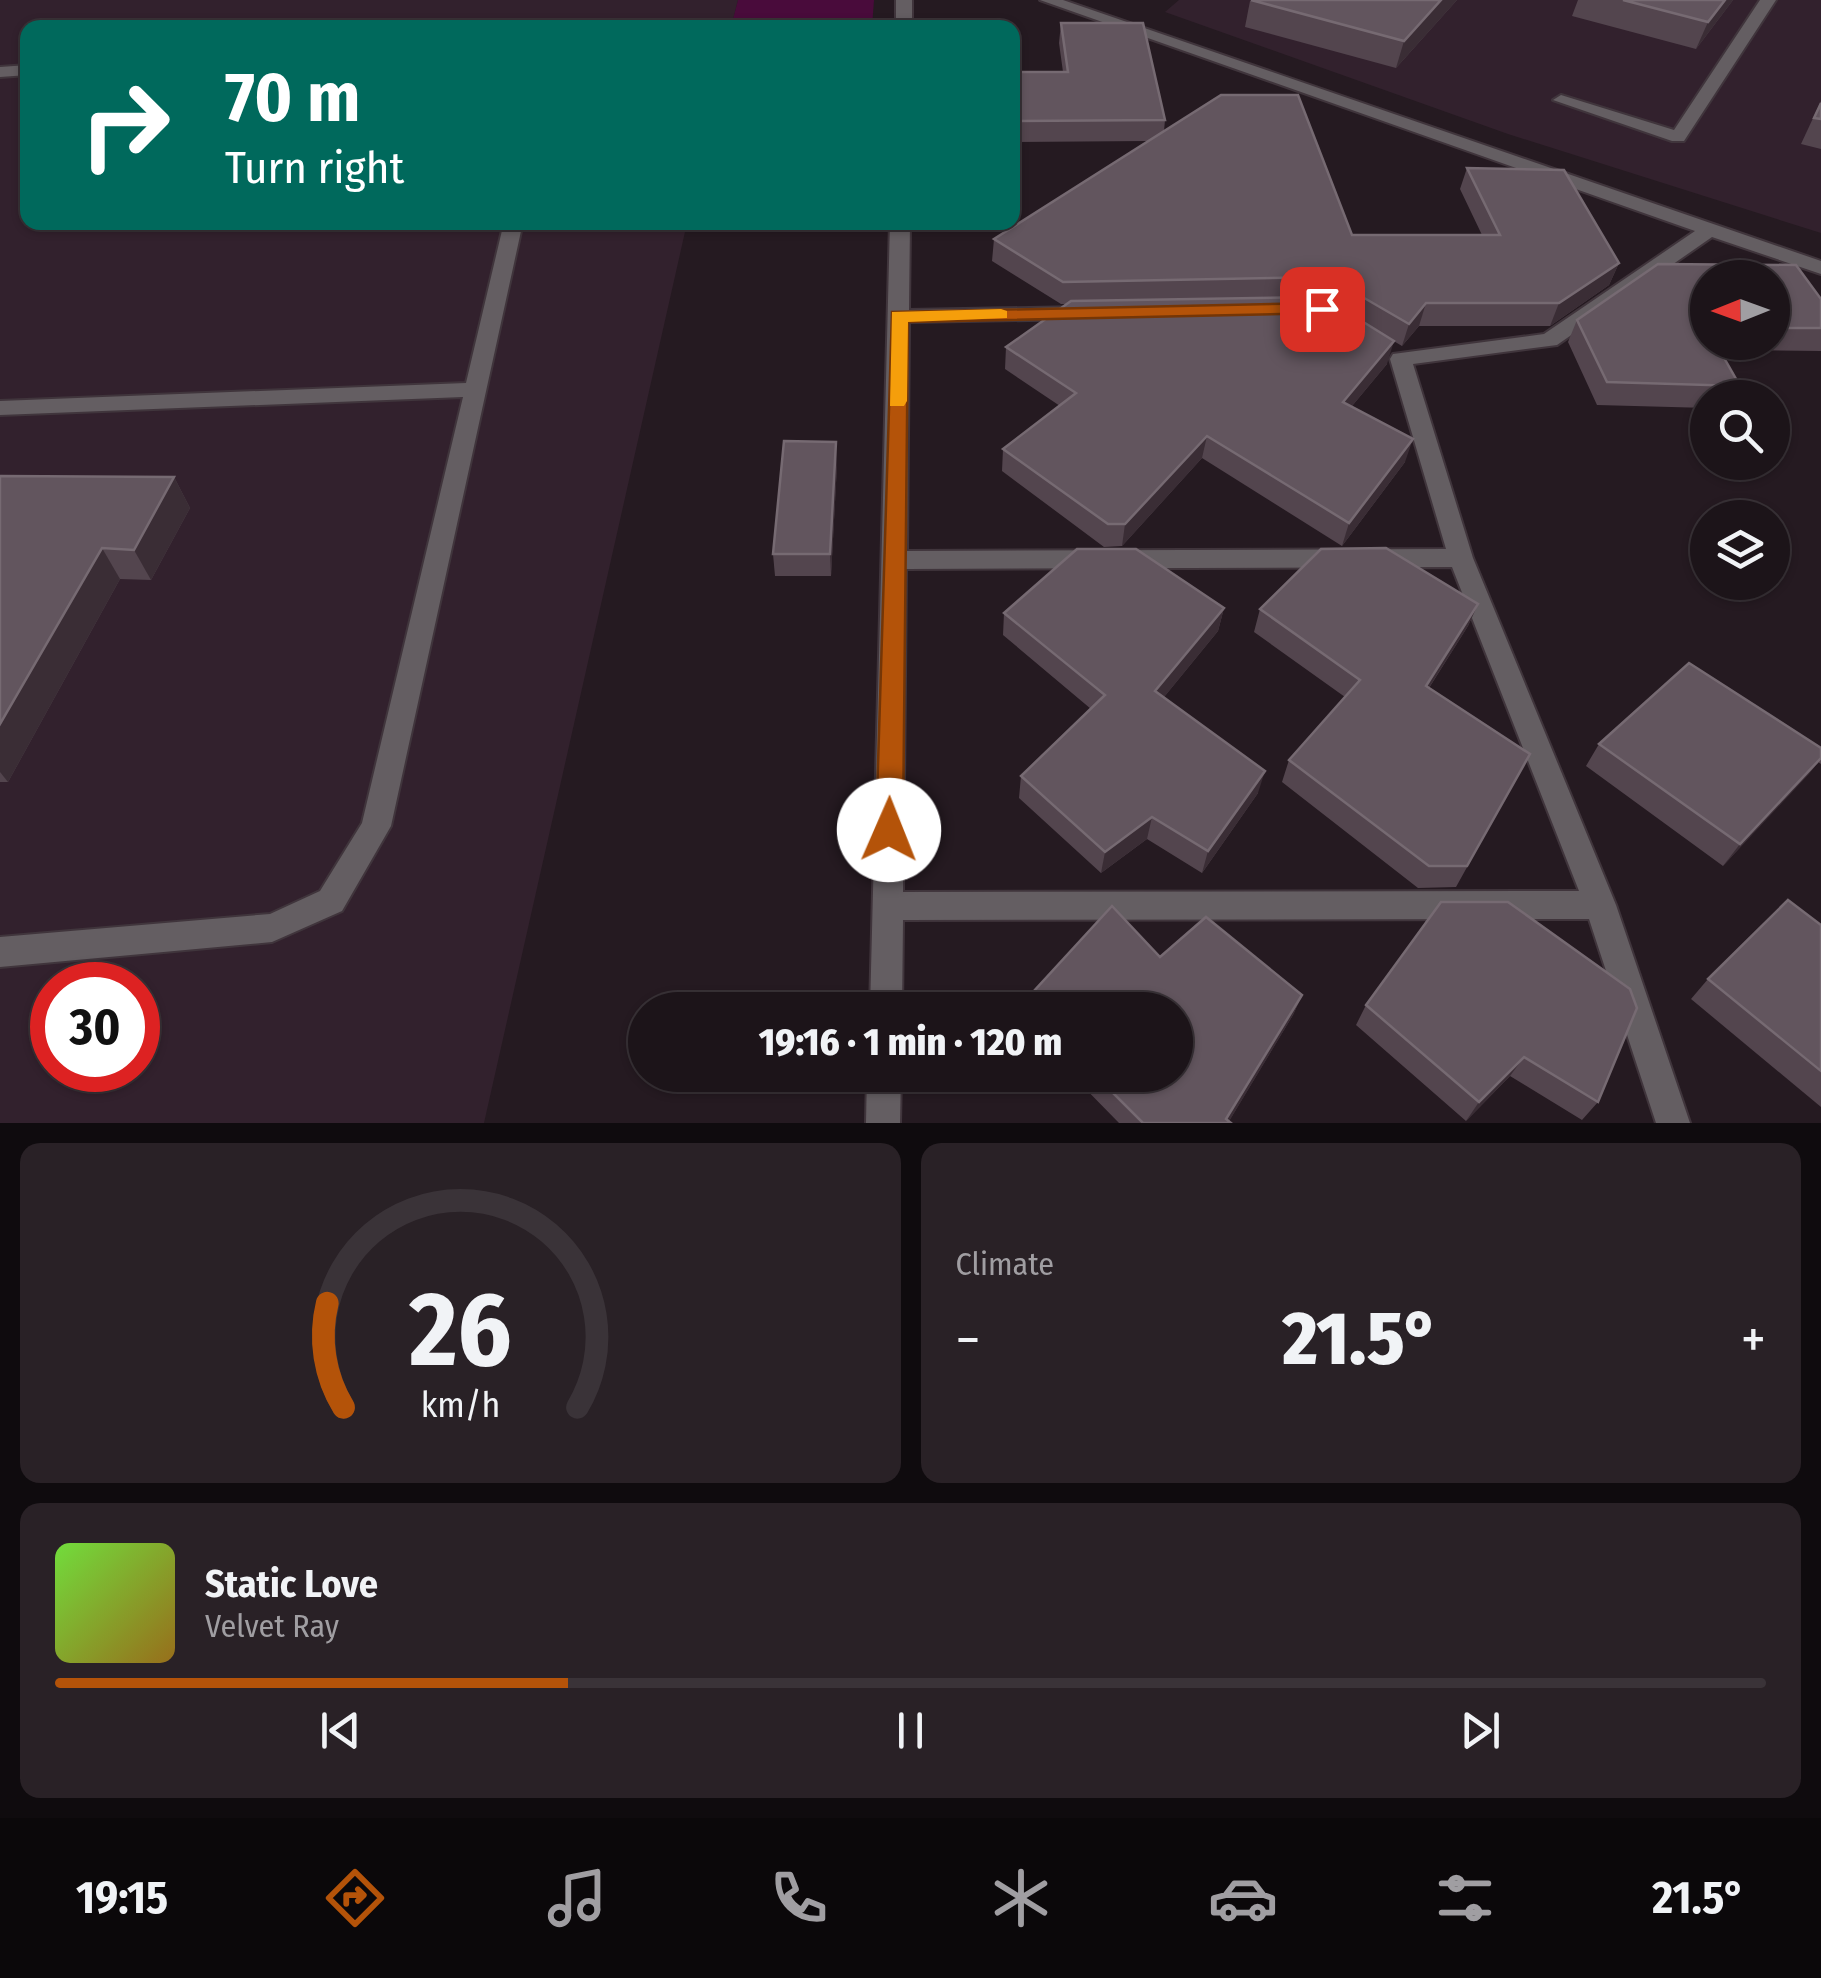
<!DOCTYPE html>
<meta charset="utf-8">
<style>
body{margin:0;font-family:"Fira Sans Condensed",sans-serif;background:#292126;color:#f1f3f6;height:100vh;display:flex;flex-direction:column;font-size:38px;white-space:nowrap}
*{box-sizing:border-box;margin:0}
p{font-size:32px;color:#a09ea2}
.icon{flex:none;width:55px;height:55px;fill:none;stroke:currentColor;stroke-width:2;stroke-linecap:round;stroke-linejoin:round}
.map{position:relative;height:1123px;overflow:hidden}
.drawer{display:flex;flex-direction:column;gap:20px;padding:20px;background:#0f0b0e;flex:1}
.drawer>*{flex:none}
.banner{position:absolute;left:20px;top:20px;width:1000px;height:210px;border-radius:20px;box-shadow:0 2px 8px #0004,0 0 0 2px #3a3338;background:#00695c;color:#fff;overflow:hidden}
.needle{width:65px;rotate:269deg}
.controls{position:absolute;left:1690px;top:260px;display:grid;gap:20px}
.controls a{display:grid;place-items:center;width:100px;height:100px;border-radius:50%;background:#1c1419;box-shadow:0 2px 8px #0004,0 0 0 2px #3a3338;font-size:50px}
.speed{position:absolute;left:30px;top:962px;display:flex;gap:20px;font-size:50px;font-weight:700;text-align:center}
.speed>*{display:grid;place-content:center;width:130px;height:130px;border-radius:50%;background:#1c1419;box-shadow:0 2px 8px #0004,0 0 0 2px #3a3338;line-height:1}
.speed .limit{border:15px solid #d22;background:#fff;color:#111}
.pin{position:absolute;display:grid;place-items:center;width:85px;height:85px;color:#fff;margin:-42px;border-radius:20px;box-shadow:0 5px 15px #0006}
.me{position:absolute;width:110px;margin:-55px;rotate:1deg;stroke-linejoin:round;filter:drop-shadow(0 0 8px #0008)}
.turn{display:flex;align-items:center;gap:35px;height:210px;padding:0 40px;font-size:45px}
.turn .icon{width:130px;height:130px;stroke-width:2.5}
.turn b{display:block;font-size:70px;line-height:85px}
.big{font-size:75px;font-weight:800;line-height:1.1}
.drawer .widget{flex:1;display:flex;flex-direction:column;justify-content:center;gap:15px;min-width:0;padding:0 35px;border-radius:20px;background:#292126}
.drawer .dial{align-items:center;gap:0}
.dial svg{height:260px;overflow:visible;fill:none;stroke:#3a3338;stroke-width:7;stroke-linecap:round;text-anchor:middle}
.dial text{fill:#f1f3f6;stroke:none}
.song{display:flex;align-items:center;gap:30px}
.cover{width:120px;height:120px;border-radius:15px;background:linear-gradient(135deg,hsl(100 70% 55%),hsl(40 70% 35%))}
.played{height:10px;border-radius:5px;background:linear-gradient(90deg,#b45309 30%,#3a3338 30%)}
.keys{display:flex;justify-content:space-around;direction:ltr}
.heat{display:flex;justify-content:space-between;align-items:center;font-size:55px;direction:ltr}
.drawer .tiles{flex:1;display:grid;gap:20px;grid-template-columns:1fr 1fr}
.widget:last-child{grid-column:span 2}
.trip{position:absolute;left:628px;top:992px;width:565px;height:100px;border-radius:50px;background:#1c1419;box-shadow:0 2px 8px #0004,0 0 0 2px #3a3338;font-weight:800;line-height:100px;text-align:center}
.tab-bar{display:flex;height:160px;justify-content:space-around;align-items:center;background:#0b080a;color:#a09ea2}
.tab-bar .icon{width:70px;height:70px}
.tab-bar .on{color:#b45309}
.tab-bar b{font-size:45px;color:#f1f3f6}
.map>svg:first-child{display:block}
.built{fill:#32212d;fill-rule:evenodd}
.green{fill:#490b3b}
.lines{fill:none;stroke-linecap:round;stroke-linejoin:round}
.lane-casing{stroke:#40353c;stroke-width:4}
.street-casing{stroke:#40353c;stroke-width:4}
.lane{fill:#645e62;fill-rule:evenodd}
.street{fill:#645e62;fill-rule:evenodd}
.wall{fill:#53454e;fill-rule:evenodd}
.shaded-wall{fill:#3a2d35}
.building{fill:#62555e;stroke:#766a72;stroke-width:2.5}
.route{fill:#b45309;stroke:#753606;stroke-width:2.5}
.slow{fill:#f59e0b}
</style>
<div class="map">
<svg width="1821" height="1123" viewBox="0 0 1821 1123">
<rect width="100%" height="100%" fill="#251a21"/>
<g class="built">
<path d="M0,0H738L731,28H28V222L687,223L484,1123H0ZM52,985H138V1070H52Z"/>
<path d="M1179,0H1821V233L1508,134L1165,12Z"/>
</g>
<path class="green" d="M738,0H874L872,27H731Z"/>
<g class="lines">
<g class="lane-casing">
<g id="lane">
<path d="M1760,0H1776L1684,141H1672L1553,100L1561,95L1674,130Z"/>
<path d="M28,65V75L0,77V67Z"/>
<path d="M504,222H523L391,826L342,911L272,942L0,967V937L270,914L320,891L362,823L463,397L0,415V401L466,383Z"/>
</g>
</g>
<g class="street-casing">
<g id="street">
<rect x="896" y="0" width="16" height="28"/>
<path d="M1040,0H1063L1821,261V274L1712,237L1557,345L1413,364L1473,558L1616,905L1690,1123H1656L1589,919L903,920L902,1010H870L890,222H910L909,310L1083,307L1093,313L1083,319L909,322L907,551L1446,549L1390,359L1393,354L1544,334L1695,231ZM1452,567L1579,891L903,892L906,569Z"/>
<path d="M867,1075H901L900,1123H866Z"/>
</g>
</g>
<use href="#lane" class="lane"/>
<use href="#street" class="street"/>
</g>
<g class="wall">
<path d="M1457,0L1396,68L1245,27L1250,1Z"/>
<path d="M1578,0H1733L1696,49L1572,16Z"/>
<path d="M1061,23L1165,120L1164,131L1352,235H1482L1460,189L1467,168L1619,263L1609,285L1550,326H1419L1402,346L1387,337V364L1352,406L1405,462L1342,546L1202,458L1122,546L1104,547L1002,471L1003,449L1060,406L1005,369L1006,347L1067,304H1061L992,261L994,239L1148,141L1012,142V72H1063L1059,43Z"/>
<path d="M1821,101V149L1801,144Z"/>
<path d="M1658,264L1796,265L1821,299V351L1719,350L1740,386L1734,398H1708V408L1597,405L1568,342L1577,320ZM1708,278H1772V342H1708Z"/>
<path d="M837,465L831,576H775L773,554Z"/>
<path d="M0,476L174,477L190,508L151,580L120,579L8,782H0Z"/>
<path d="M1478,604L1468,626L1429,688L1530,754L1456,887L1418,888L1282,782L1289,760L1345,697L1254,632L1260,609Z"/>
<path d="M1224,608L1218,631L1164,697L1258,793L1202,873L1147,839L1101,873L1019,798L1021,776L1091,709L1003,635L1004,613Z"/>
<path d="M1599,744L1821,748V764L1818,762L1723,866L1586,766Z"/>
<path d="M1441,902L1598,1102L1582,1120L1510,1076L1466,1121L1356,1025L1366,1005Z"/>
<path d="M1821,925V1107L1691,999L1708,979Z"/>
<path d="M1160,957L1302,995L1293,1015L1229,1121L1231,1123H1119L1072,1075H1175V1010H1022L1023,1003Z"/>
</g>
<g class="shaded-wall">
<path d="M1441,0H1457L1396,68L1404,41Z"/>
<path d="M1725,0H1733L1696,49L1708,22Z"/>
<path d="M1619,263L1609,285L1550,326L1559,303Z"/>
<path d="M1426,303L1419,326L1402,346L1409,324Z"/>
<path d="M1394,341L1387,364L1337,424L1343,402Z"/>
<path d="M1207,436L1202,458L1122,546L1125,524Z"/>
<path d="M1413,439L1405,462L1342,546L1349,523Z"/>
<path d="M836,442L837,465L831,576L830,554Z"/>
<path d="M174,477L190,508L151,580L134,550Z"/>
<path d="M102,548L120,579L8,782L0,772V724Z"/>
<path d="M1478,604L1468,626L1416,708L1426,686Z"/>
<path d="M1224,608L1218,631L1151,713L1155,691Z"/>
<path d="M1821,759L1809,774L1723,866L1740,844Z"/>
<path d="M1265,771L1258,793L1202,873L1208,851Z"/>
<path d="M1152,817L1147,839L1101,873L1105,852Z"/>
<path d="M1302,995L1293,1015L1228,1123L1226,1119Z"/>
<path d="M1524,1057L1510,1076L1466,1121L1479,1102Z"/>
</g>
<g class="building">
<path d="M1251,0H1441L1404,41Z"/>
<path d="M1623,0H1725L1708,22Z"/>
<path d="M1061,23H1143L1165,120L1012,121V72H1068Z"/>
<path d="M1221,95H1298L1352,235H1500L1467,168L1564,170L1619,263L1559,303H1426L1409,324L1328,277L1063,282L994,239Z"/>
<path d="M1821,103V119L1814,118Z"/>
<path d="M1658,264L1796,265L1821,299V328H1772V278H1708V342H1715L1740,386L1607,382L1577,320Z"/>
<path d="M1323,297L1394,341L1343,402L1413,439L1349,523L1207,436L1125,524H1108L1003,449L1076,393L1006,347L1071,301Z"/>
<path d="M784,441L836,442L830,554H773Z"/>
<path d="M0,476L174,477L134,550L102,548L0,724Z"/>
<path d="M1386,548L1478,604L1426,686L1530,754L1467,866H1429L1289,760L1360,680L1260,609L1321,549Z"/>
<path d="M1077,549H1136L1224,608L1155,691L1265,771L1208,851L1152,817L1105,852L1021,776L1105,695L1004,613Z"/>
<path d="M1689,663L1821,748V758L1740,844L1599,744Z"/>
<path d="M1788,900L1821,925V1071L1708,979Z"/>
<path d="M1441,902H1508L1630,989L1637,1008L1598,1102L1524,1057L1479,1102L1366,1005Z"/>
<path d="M1112,906L1160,957L1206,917L1302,995L1226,1119L1231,1123H1143L1095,1075H1175V1010H1031L1023,1003Z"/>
</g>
<path class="route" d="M1322,303L1328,305V313L908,322L903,830L899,838H880L876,830L892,312Z"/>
<path class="slow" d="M1001,309L1007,311V318L908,322L907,401L904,406H890L892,312Z"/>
</svg>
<div class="controls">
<a><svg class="needle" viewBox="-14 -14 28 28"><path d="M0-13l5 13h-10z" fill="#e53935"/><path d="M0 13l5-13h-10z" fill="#a09ea2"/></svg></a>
<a><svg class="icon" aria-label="search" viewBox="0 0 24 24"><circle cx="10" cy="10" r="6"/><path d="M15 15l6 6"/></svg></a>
<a><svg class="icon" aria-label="layers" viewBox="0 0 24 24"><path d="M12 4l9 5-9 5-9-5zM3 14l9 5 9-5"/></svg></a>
</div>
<div class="speed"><div class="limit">30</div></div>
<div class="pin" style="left:1322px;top:309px;background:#d93025"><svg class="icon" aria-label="arrive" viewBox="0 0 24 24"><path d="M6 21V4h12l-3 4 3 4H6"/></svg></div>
<svg class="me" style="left:889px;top:830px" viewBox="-20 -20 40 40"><circle r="19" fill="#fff"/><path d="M0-13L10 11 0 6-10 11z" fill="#b45309"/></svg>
<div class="trip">19:16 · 1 min · 120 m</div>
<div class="banner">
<div class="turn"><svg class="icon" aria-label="right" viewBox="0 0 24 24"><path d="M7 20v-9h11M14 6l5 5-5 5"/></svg><div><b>70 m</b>Turn right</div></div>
</div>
</div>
<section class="drawer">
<div class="tiles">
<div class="widget dial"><svg viewBox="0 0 100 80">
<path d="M14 69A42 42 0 1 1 86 69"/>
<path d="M14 69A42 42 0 0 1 9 37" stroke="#b45309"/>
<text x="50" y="56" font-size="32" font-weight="700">26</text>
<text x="50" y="72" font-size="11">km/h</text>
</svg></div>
<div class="widget"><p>Climate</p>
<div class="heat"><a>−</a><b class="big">21.5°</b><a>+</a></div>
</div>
<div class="widget">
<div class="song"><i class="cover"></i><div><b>Static Love</b><p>Velvet Ray</p></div></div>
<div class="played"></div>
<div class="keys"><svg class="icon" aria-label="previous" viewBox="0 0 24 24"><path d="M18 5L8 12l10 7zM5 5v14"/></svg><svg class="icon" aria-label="pause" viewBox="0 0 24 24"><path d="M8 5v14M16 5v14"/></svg><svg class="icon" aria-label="next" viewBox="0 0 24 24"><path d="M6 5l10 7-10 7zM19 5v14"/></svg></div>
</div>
</div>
</section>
<nav class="tab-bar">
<b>19:15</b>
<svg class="icon on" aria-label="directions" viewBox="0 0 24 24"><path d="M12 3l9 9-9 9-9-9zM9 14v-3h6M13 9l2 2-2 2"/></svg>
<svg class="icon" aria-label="music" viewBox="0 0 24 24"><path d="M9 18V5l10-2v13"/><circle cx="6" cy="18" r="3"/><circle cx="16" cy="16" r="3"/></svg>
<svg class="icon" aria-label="phone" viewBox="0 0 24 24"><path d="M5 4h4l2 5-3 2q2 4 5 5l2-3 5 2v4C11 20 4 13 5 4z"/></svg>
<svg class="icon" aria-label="climate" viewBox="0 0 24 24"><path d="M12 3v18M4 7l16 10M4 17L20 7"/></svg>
<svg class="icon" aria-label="car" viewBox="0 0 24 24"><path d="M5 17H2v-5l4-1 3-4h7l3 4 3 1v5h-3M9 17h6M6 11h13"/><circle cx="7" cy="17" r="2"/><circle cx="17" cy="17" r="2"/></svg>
<svg class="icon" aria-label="filters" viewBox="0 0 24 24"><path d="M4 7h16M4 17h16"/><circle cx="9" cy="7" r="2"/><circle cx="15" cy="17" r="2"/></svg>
<b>21.5°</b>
</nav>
